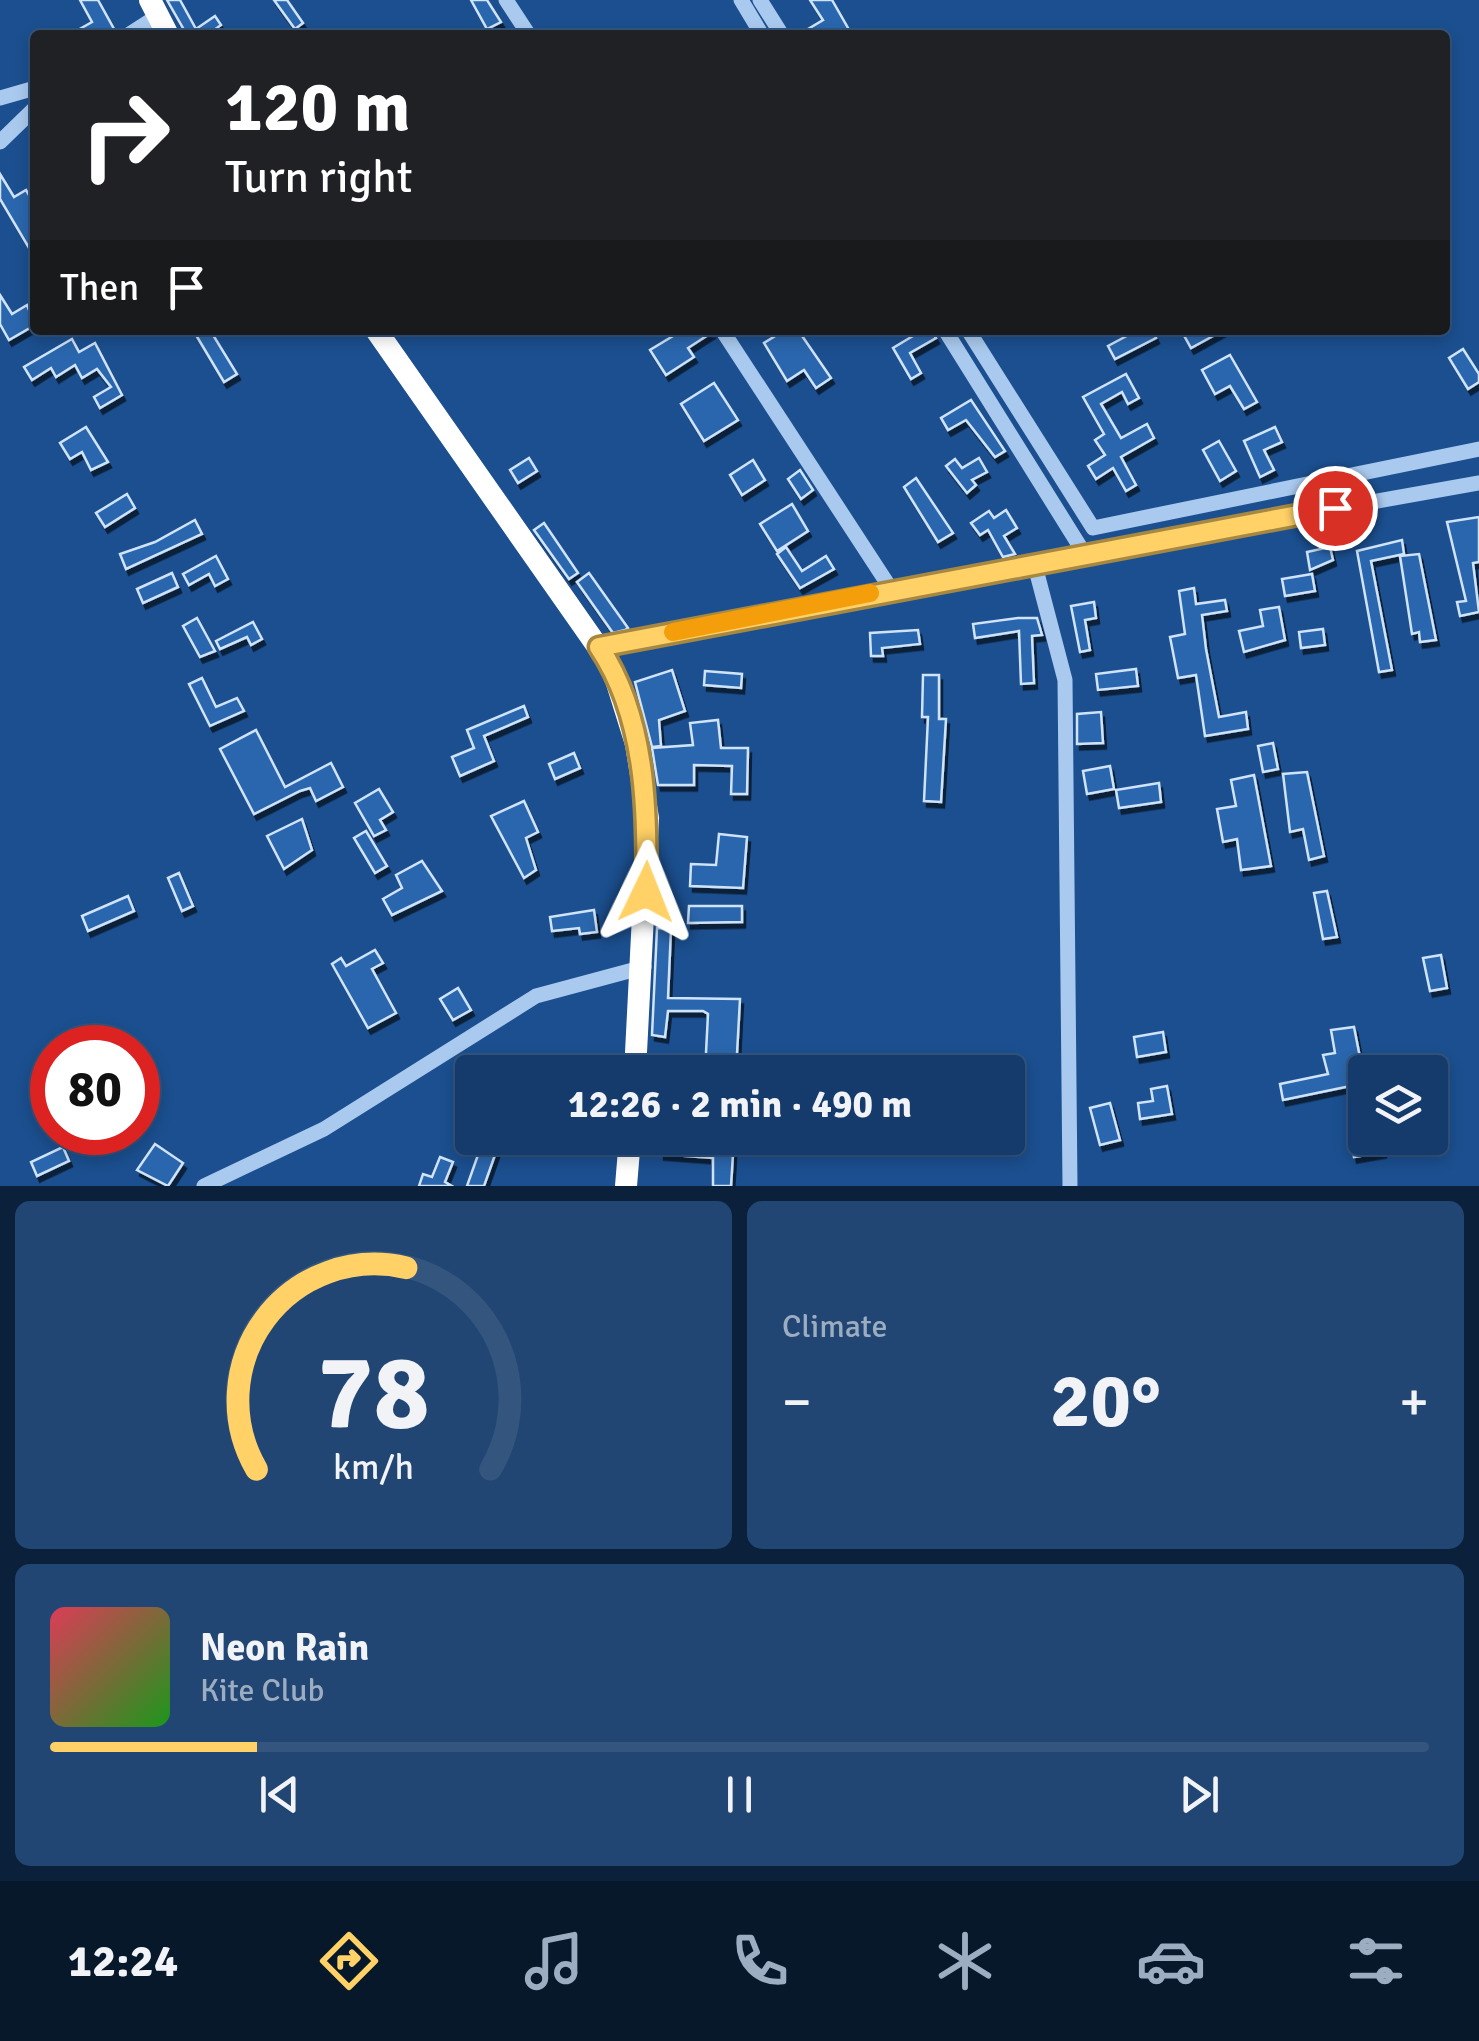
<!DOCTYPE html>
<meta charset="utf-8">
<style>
body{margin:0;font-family:Signika,sans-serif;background:#214673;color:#f1f3f6;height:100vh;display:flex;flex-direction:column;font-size:38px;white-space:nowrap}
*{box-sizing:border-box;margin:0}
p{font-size:32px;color:#9dadc1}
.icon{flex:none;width:55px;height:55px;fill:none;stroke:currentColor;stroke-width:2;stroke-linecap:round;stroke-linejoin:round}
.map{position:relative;height:1186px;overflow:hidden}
.drawer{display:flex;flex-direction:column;gap:15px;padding:15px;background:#0b203b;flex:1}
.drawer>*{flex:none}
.banner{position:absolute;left:30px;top:30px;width:1420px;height:305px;border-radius:10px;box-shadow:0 5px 15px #0003,0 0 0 2px #33557e;background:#202124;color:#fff;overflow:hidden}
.buttons{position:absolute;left:1348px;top:1055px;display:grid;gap:20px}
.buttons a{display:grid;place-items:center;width:100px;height:100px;border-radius:10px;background:#143b6b;box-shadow:0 5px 15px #0003,0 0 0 2px #33557e;font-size:50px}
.speed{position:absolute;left:30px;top:1025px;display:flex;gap:20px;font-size:50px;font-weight:700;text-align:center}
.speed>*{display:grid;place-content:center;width:130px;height:130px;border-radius:50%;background:#143b6b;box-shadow:0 5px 15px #0003,0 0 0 2px #33557e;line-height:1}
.speed .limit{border:15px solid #d22;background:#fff;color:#111}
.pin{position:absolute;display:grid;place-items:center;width:85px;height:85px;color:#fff;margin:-42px;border:5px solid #fff;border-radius:50%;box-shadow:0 2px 10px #0007}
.me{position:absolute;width:110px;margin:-55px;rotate:2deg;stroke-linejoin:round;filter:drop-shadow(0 0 8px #0008)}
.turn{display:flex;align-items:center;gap:35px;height:210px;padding:0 30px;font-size:45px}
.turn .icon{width:130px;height:130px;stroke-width:2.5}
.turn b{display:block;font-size:70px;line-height:85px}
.then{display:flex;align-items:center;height:95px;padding:0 30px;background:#0003;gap:20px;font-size:38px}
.big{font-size:75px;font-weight:800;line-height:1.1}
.drawer .card{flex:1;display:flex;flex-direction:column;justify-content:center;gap:15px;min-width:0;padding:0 35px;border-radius:15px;background:#214673}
.drawer .dial{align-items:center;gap:0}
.dial svg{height:260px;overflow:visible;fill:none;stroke:#33557e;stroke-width:7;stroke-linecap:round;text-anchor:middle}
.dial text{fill:#f1f3f6;stroke:none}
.song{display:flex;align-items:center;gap:30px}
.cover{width:120px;height:120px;border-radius:15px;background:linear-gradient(135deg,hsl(350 70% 55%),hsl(120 70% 35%))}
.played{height:10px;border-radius:5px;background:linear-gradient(90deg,#ffd166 15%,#33557e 15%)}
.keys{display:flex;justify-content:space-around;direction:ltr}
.heat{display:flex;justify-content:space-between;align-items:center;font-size:55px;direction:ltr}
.drawer .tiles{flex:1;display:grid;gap:15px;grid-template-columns:1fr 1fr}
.card:last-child{grid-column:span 2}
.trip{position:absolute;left:455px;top:1055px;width:570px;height:100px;border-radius:10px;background:#143b6b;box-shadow:0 5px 15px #0003,0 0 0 2px #33557e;font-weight:800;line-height:100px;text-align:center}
.dock{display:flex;height:160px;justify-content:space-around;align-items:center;background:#08182b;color:#9dadc1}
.dock .icon{width:70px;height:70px}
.dock .active{color:#ffd166}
.dock b{font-size:45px;color:#f1f3f6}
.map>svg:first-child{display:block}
.building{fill:#2a66ad;stroke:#cfe3fa;stroke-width:2.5;filter:url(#shadow)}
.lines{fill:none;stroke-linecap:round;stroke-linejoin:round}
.minor{stroke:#a9c9ee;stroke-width:15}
.highway{stroke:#fff;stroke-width:22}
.route-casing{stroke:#a68842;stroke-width:25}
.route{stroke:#ffd166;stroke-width:18}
.slow{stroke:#f59e0b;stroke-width:18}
</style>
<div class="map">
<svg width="1479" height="1186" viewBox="0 0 1479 1186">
<defs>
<filter id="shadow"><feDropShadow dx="3" dy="5.5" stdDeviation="0" flood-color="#0009"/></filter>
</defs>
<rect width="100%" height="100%" fill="#1b4f8f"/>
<g class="building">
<path d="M80,0H98L114,29L102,35H69L92,22Z"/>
<path d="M167,0H180L196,29L215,16L221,25L207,35H187Z"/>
<path d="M274,0H287L303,23L295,29Z"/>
<path d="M471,0H487L501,22L487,29Z"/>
<path d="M810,0H832L852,35H798L823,20Z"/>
<path d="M0,174L14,197L26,190L35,205V258L0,199Z"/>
<path d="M0,295L12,314L27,305L35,325L9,340L0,324Z"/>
<path d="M193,330H210L237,374L224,382Z"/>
<path d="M683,330L711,333L688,348L694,357L666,375L650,350Z"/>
<path d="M785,330H798L831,378L816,388L804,370L787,381L764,343Z"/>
<path d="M923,330H931L936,338L910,353L921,373L911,379L893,348Z"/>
<path d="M1138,330H1152L1156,338L1115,359L1108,346Z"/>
<path d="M1181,330H1224L1191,348Z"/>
<path d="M72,339L79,352L95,343L122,395L100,408L94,397L111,387L97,369L82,378L75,365L56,377L51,368L32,380L24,367Z"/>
<path d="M1463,349L1479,374V382L1468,389L1449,358Z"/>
<path d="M1230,355L1257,402L1244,409L1230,386L1215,394L1202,370Z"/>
<path d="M1126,374L1139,398L1128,404L1122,392L1101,404L1121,438L1147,424L1154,438L1121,457L1136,485L1126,491L1113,468L1096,479L1088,466L1105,455L1095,440L1104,434L1083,397Z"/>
<path d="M714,383L738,420L704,441L681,404Z"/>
<path d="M971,400L1005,451L995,457L966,420L948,430L941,418Z"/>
<path d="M86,427L108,462L91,470L82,452L70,459L60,443Z"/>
<path d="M1275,427L1282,442L1264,450L1274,470L1260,477L1244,441Z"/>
<path d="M1219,441L1236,471L1220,481L1203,450Z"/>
<path d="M529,458L537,471L518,483L510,470Z"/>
<path d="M979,458L987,472L972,480L976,485L967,493L946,466L955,459L962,468Z"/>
<path d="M753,460L765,480L742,495L730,475Z"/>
<path d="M800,470L813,490L801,499L788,479Z"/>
<path d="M916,478L953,533L938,542L904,487Z"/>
<path d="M127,494L135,508L105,527L96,513Z"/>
<path d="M792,504L808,531L777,551L760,524Z"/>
<path d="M1006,510L1017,528L1004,536L1015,554L1003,557L988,530L980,535L971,523L989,511L994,518Z"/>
<path d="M1479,517V562L1473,563L1479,612L1460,616L1457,602L1466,601L1447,522Z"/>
<path d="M195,520L202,534L126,569L120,554L155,542Z"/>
<path d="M544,523L578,573L569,579L534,530Z"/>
<path d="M1402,540L1404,554L1371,561L1392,670L1379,672L1357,551Z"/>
<path d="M786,547L802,571L826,556L834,569L800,588L777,554Z"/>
<path d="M1330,547L1333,560L1310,570L1307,552Z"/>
<path d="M1419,554L1436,640L1420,642L1419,632L1412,634L1400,556Z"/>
<path d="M216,556L228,579L215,586L209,574L189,585L183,574Z"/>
<path d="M172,573L178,587L143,603L137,589Z"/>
<path d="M589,573L628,628L625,630L613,633L577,582Z"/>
<path d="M1312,574L1315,591L1285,596L1282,579Z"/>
<path d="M1194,588L1196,604L1225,600L1227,611L1202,615L1206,649L1219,717L1246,712L1248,729L1205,736L1196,675L1178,678L1170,637L1185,634L1179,591Z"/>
<path d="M1094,602L1096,618L1085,620L1090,650L1080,652L1071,606Z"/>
<path d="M1279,607L1285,640L1244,652L1239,631L1263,626L1260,610Z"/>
<path d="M197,618L215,651L200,657L183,626Z"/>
<path d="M1018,618H1037L1042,635L1032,636L1034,683L1021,684L1019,631L975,638L973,624Z"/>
<path d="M253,622L262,639L251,645L247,637L220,649L216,641Z"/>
<path d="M1323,629L1325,645L1301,648L1299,632Z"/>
<path d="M918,630L920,644L882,648L883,656H871L870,633Z"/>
<path d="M1136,669L1138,686L1098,690L1096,674Z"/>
<path d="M672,670L685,711L659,720L661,746L652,747L635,682Z"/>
<path d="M705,671L742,674L741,688L704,685Z"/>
<path d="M923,675H939V719H946L941,802L924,801L928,717H922Z"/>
<path d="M202,678L216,707L237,698L244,711L210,726L189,684Z"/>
<path d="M524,706L528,717L484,736L494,761L460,776L452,757L474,748L467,730Z"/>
<path d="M1101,712L1103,743L1077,744V714Z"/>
<path d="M718,720L721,748H748L747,794H731L732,766L694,765V785H658L652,748L693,745L690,723Z"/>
<path d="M256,730L285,787L331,763L343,787L316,801L310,788L300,791L254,814L220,749Z"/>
<path d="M1273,743L1278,769L1263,772L1258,746Z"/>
<path d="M574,753L580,768L555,779L549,764Z"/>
<path d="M1110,766L1114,789L1087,794L1083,771Z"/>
<path d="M1307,772L1324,856L1309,860L1303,829L1290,832L1283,774Z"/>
<path d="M1254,775L1271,866L1241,870L1237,839L1223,842L1217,809L1236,806L1231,780Z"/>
<path d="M1159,783L1161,802L1119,808L1116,790Z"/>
<path d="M379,789L393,812L380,820L386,830L374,836L355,803Z"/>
<path d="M524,801L538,832L526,838L536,870L524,878L491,816Z"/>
<path d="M302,819L312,850L284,869L267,836Z"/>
<path d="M366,831L387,866L375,873L354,838Z"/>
<path d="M719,834L747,837L743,888L690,886L691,864L716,865Z"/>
<path d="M422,861L442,891L392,915L383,899L402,888L396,875Z"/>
<path d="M179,873L193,906L182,911L168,878Z"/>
<path d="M1327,891L1337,937L1323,939L1314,893Z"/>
<path d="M128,896L134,911L88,931L82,916Z"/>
<path d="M689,906H742V922L688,923Z"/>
<path d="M594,910L597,932L580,934L579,928L552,931L550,917Z"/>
<path d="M657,928L671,929L668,998L740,999L736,1072H705L708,1014L703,1011H668L665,1037L652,1035Z"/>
<path d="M375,950L383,963L372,969L396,1013L368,1028L332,964L341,958L346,966Z"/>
<path d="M1441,955L1447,988L1430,991L1423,958Z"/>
<path d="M458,988L471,1010L453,1020L440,999Z"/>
<path d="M1354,1027L1365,1083L1283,1100L1280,1084L1328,1074L1323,1055L1335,1053L1331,1030Z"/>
<path d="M1163,1032L1166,1052L1137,1057L1134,1037Z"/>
<path d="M1167,1086L1172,1114L1140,1119L1138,1103L1153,1101L1151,1089Z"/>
<path d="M1110,1103L1120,1140L1100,1145L1090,1108Z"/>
<path d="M1365,1125V1138H1381L1383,1152L1354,1157L1349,1128Z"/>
<path d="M484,1138H501L484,1186H467Z"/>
<path d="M662,1138H734L731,1186H713V1158L661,1154Z"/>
<path d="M155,1144L183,1163L168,1186L137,1170Z"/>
<path d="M63,1147L69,1161L37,1176L31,1162Z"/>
<path d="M440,1157L453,1162L445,1182L452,1186H419L423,1174L432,1177Z"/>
</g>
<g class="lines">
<g class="minor">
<path d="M506,0L529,35"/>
<path d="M741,0L762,35"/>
<path d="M760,0L782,35"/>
<path d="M128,35L156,17"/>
<path d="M0,98L35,88"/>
<path d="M0,142L35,108"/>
<path d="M722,330L891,589"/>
<path d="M945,330L1084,553"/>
<path d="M968,330L1093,528L1479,449"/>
<path d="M1034,562L1065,680L1070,1186"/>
<path d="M599,647L1034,562L1479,483"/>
<path d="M204,1186L324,1129L536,996L644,967"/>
</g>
<g class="highway">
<path d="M150,0L168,35"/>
<path d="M376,330L612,667L636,744L648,818L635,1072"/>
<path d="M626,1186L630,1138"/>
</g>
</g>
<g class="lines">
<g class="route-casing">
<path id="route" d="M646,892C648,811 646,717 599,647L1335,508"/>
</g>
<use href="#route" class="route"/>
<path class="slow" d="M673,632L870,593"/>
</g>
</svg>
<div class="buttons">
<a><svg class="icon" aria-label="layers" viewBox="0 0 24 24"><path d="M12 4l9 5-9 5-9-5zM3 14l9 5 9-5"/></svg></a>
</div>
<div class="speed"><div class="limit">80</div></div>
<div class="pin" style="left:1335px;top:508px;background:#d93025"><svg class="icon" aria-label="arrive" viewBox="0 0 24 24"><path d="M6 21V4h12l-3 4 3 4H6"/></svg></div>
<svg class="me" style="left:646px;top:892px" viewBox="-20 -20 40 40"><path d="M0-17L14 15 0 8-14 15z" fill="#ffd166" stroke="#fff" stroke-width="4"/></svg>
<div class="trip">12:26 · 2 min · 490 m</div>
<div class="banner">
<div class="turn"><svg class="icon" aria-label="right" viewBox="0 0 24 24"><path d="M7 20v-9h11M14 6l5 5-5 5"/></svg><div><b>120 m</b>Turn right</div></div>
<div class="then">Then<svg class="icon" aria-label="arrive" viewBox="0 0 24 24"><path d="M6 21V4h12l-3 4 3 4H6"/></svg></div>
</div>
</div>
<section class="drawer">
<div class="tiles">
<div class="card dial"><svg viewBox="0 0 100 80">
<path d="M14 69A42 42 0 1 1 86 69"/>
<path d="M14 69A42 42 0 0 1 60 7" stroke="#ffd166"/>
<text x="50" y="56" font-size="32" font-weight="700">78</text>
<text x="50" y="72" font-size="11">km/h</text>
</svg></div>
<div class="card"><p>Climate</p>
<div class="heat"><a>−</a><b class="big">20°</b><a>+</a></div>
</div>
<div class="card">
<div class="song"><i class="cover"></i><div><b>Neon Rain</b><p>Kite Club</p></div></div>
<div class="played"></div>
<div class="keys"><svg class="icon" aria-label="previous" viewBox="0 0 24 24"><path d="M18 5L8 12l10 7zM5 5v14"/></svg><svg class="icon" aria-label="pause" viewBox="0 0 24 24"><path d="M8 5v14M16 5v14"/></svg><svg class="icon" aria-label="next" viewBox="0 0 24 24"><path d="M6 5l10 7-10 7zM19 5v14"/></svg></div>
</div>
</div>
</section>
<nav class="dock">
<b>12:24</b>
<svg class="icon active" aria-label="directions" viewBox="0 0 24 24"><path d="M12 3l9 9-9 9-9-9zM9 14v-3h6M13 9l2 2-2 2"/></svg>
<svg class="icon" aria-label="music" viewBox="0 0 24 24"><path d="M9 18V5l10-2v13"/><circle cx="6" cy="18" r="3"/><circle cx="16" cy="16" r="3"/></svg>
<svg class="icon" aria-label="phone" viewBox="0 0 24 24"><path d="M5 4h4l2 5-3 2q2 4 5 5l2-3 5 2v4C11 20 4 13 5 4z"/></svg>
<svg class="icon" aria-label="climate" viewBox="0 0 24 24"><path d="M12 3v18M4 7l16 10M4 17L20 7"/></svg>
<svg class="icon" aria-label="car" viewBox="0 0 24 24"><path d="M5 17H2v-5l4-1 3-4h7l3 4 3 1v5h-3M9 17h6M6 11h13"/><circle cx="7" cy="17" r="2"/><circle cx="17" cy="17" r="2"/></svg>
<svg class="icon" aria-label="filters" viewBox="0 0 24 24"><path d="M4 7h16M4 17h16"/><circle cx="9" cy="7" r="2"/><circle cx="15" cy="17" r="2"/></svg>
</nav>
